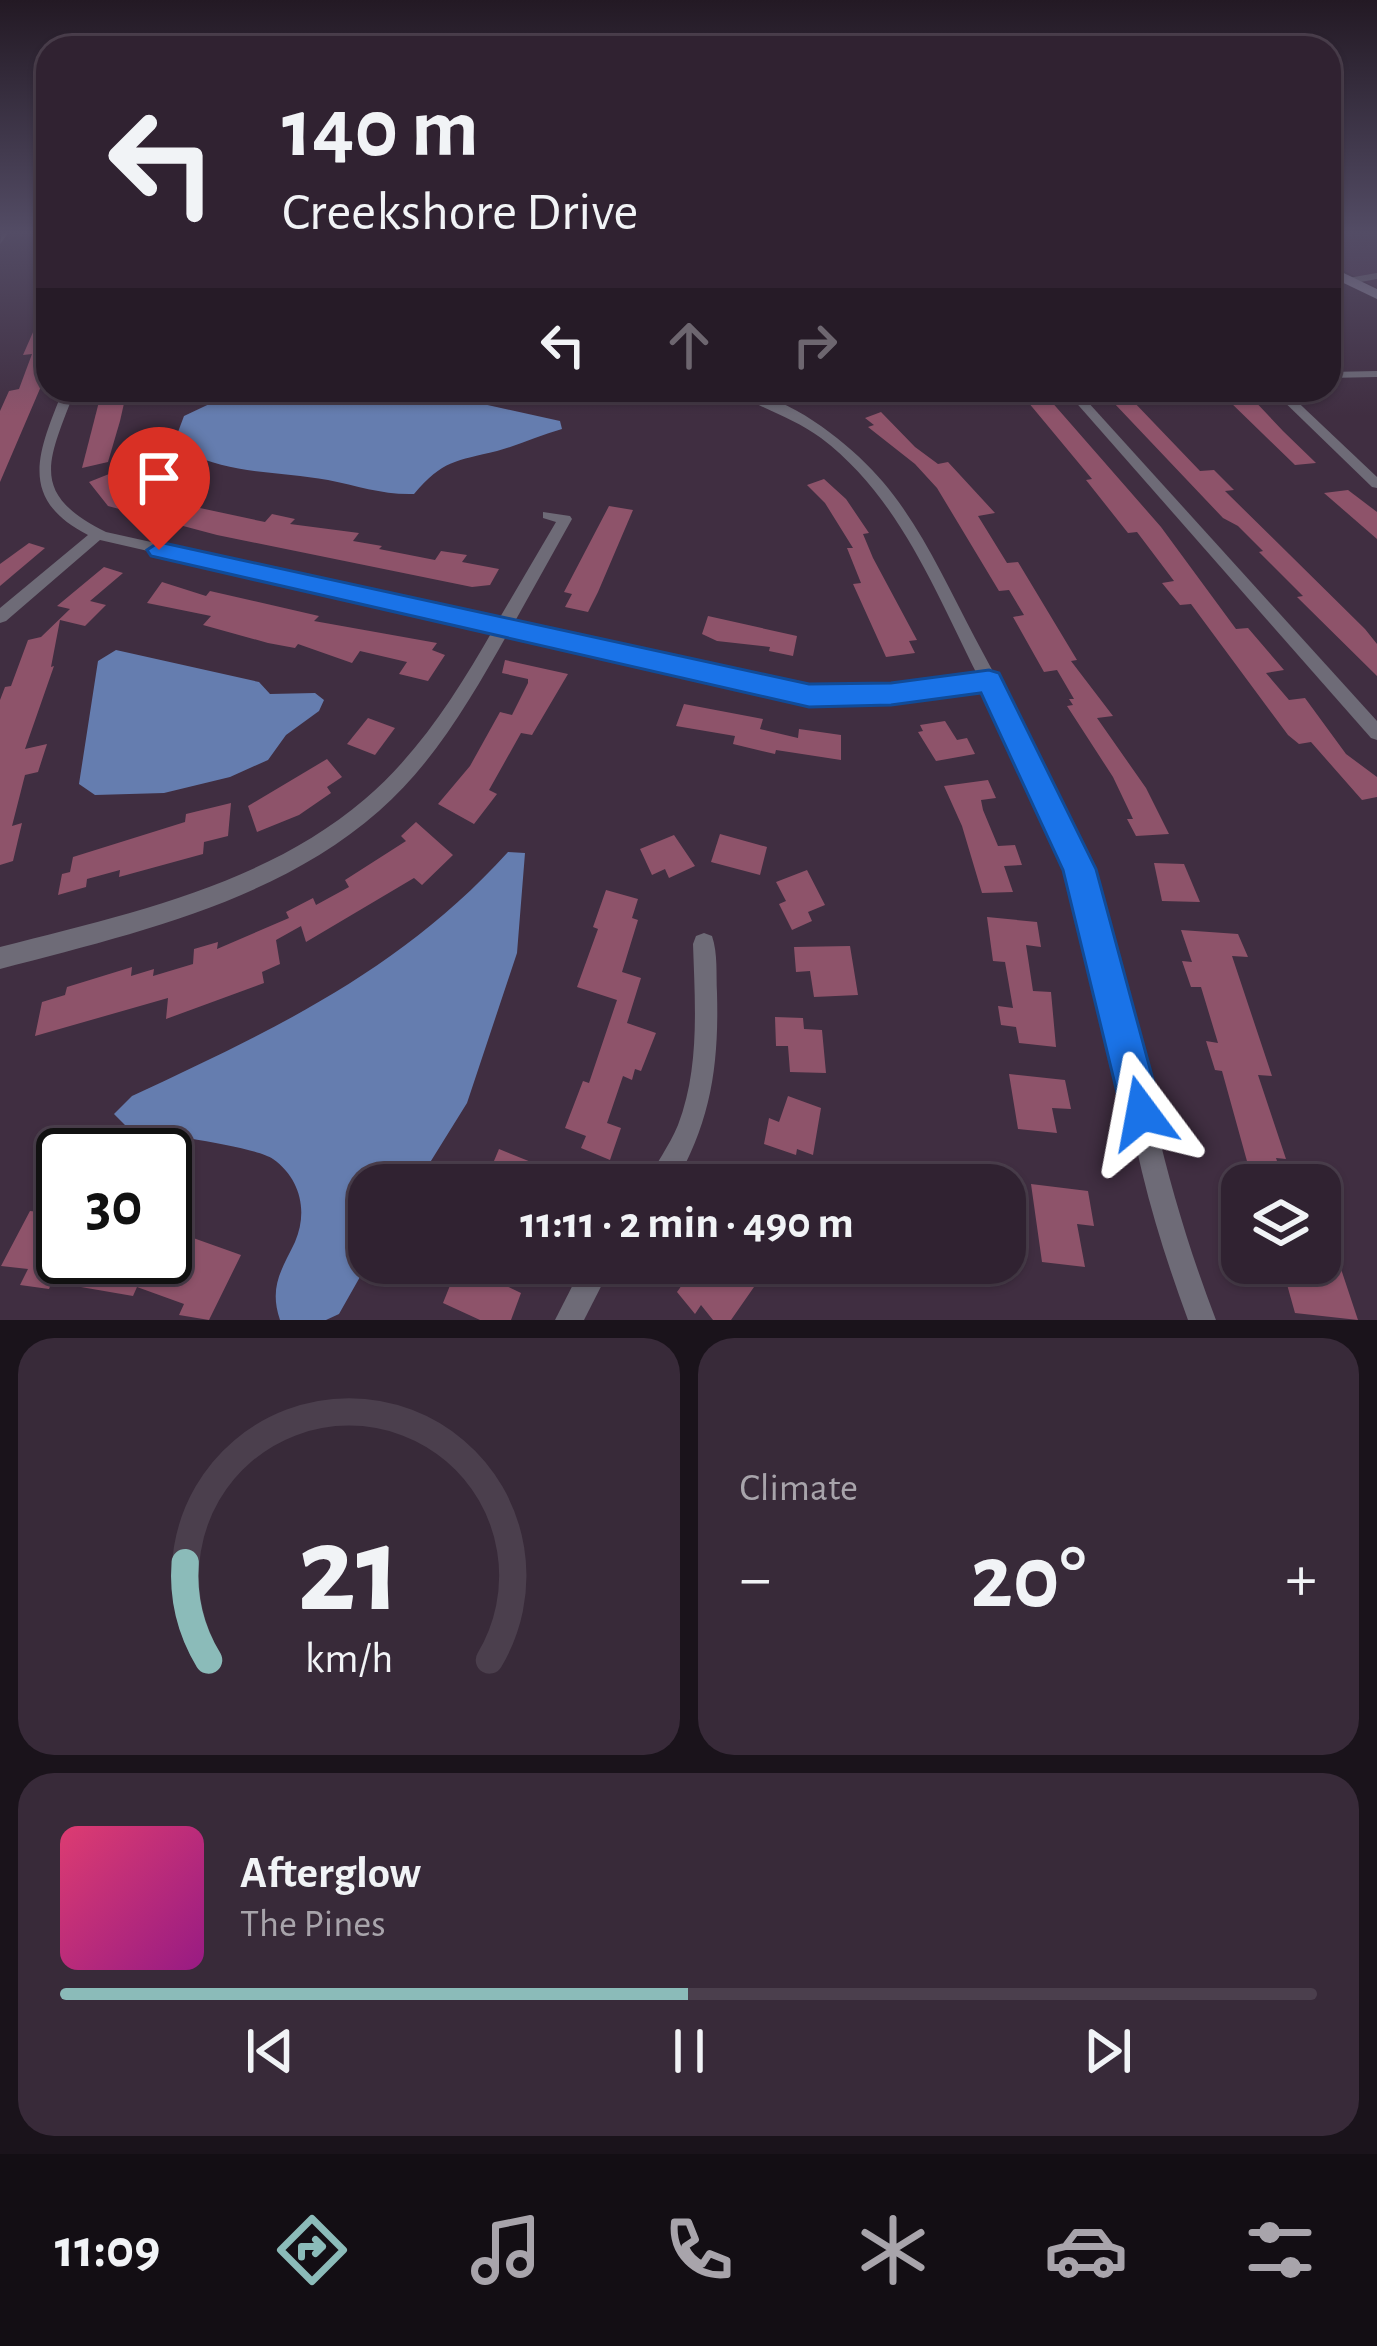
<!DOCTYPE html>
<meta charset="utf-8">
<style>
body{margin:0;font-family:"Alegreya Sans",sans-serif;background:#382a39;color:#f1f3f6;height:100vh;display:flex;flex-direction:column;font-size:45px;white-space:nowrap}
*{box-sizing:border-box;margin:0}
p{font-size:39px;color:#a8a4ab}
.icon{flex:none;width:66px;height:66px;fill:none;stroke:currentColor;stroke-width:2;stroke-linecap:round;stroke-linejoin:round}
.map{position:relative;height:1320px;overflow:hidden}
.drawer{display:flex;flex-direction:column;gap:18px;padding:18px;background:#1a131b;flex:1}
.drawer>*{flex:none}
.top-card{position:absolute;left:36px;top:36px;width:1305px;height:366px;border-radius:36px;box-shadow:0 3px 9px #0004,0 0 0 3px #4b3f4d;background:#302231;color:#f1f3f6;overflow:hidden}
.controls{position:absolute;left:1221px;top:1164px;display:grid;gap:24px}
.controls a{display:grid;place-items:center;width:120px;height:120px;border-radius:24px;background:#302231;box-shadow:0 3px 9px #0004,0 0 0 3px #4b3f4d;font-size:60px}
.speed{position:absolute;left:36px;top:1128px;display:flex;gap:24px;font-size:60px;font-weight:700;text-align:center}
.speed>*{display:grid;place-content:center;width:156px;height:156px;border-radius:50%;background:#302231;box-shadow:0 3px 9px #0004,0 0 0 3px #4b3f4d;line-height:1}
.speed .limit{border:6px solid #111;border-radius:18px;background:#fff;color:#111}
.pin{position:absolute;display:grid;place-items:center;width:102px;height:102px;color:#fff;margin:-123px -51px;border-radius:50% 50% 50% 0;rotate:-45deg;box-shadow:0 0 12px #0007}
.pin .icon{rotate:45deg}
.me{position:absolute;width:132px;margin:-66px;rotate:347deg;stroke-linejoin:round;filter:drop-shadow(0 0 9px #0008)}
.turn{display:flex;align-items:center;gap:42px;height:252px;padding:0 48px;font-size:54px}
.turn .icon{width:156px;height:156px;stroke-width:2.5}
.turn b{display:block;font-size:84px;line-height:102px}
.lanes{display:flex;align-items:center;height:114px;padding:0 48px;background:#0003;justify-content:center;gap:60px;direction:ltr}
.lanes .off{opacity:.35}
.big{font-size:90px;font-weight:700;line-height:1.1}
.drawer .tile{flex:1;display:flex;flex-direction:column;justify-content:center;gap:18px;min-width:0;padding:0 42px;border-radius:36px;background:#382a39}
.drawer .dial{align-items:center;gap:0}
.dial svg{height:312px;overflow:visible;fill:none;stroke:#4b3f4d;stroke-width:7;stroke-linecap:round;text-anchor:middle}
.dial text{fill:#f1f3f6;stroke:none}
.song{display:flex;align-items:center;gap:36px}
.cover{width:144px;height:144px;border-radius:18px;background:linear-gradient(135deg,hsl(340 70% 55%),hsl(310 70% 35%))}
.played{height:12px;border-radius:6px;background:linear-gradient(90deg,#8bbbb9 50%,#4b3f4d 50%)}
.keys{display:flex;justify-content:space-around;direction:ltr}
.heat{display:flex;justify-content:space-between;align-items:center;font-size:66px;direction:ltr}
.drawer .tiles{flex:1;display:grid;gap:18px;grid-template-columns:1fr 1fr}
.tile:last-child{grid-column:span 2}
.trip{position:absolute;left:348px;top:1164px;width:678px;height:120px;border-radius:36px;background:#302231;box-shadow:0 3px 9px #0004,0 0 0 3px #4b3f4d;font-weight:700;line-height:120px;text-align:center}
.tabs{display:flex;height:192px;justify-content:space-around;align-items:center;background:#130e14;color:#a8a4ab}
.tabs .icon{width:84px;height:84px}
.tabs .on{color:#8bbbb9}
.tabs b{font-size:54px;color:#f1f3f6}
.map>svg:first-child{display:block}
.built{fill:#4b334c}
.water{fill:#657daf}
.building{fill:#8e536a}
.lines{fill:none;stroke-linecap:round;stroke-linejoin:round}
.lane{stroke:#6e6b77;stroke-width:6}
.street{fill:#6e6b77;fill-rule:evenodd}
.secondary{fill:#8d899c;fill-rule:evenodd}
.route{fill:#1a73e8;stroke:#114b97;stroke-width:3}
</style>
<div class="map">
<svg width="1377" height="1320" viewBox="0 0 1377 1320">
<rect width="100%" height="100%" fill="#402e41"/>
<path class="built" d="M1329,231H1377V288L1329,263Z"/>
<g class="water">
<path d="M239,390L429,392L560,421L562,429C540,435 519,445 497,451C456,461 443,460 414,494C383,495 358,486 328,480C280,471 232,475 187,452L178,432L184,416Z"/>
<path d="M116,650L259,682L270,694L315,693L324,700L319,711L286,735L268,760L230,777L164,793L95,795L79,784L98,661Z"/>
<path d="M508,852L525,853L517,953L467,1103L416,1185H369V1261L339,1314L326,1320H280C269,1287 281,1271 295,1242C308,1212 301,1179 273,1159C254,1146 157,1134 128,1128L114,1114L132,1096C274,1030 401,970 508,852Z"/>
</g>
<g class="building">
<path d="M48,298V370L0,482V411L9,391L19,389L32,354L23,355Z"/>
<path d="M102,390H127L120,421L108,462L82,468Z"/>
<path d="M1018,390H1039L1050,400L1161,527L1236,629L1248,628L1284,670L1266,673L1289,700L1305,698L1346,754L1377,777V797L1362,800L1311,742L1299,744L1288,735L1191,604L1180,605L1162,583L1174,581L1137,532L1128,533L1086,480L1092,479Z"/>
<path d="M1250,396L1283,431L1316,463L1295,465L1226,398Z"/>
<path d="M1131,399L1200,471L1214,470L1234,490L1225,491L1365,629L1377,644V676L1297,597L1303,596L1259,552L1263,551L1238,526L1223,518L1113,402Z"/>
<path d="M881,412L915,447L938,464L948,462L995,513L978,516L1007,563L1018,562L1077,660L1071,661L1113,716L1097,718L1146,788L1169,834L1136,836L1127,819H1133L1113,777L1067,706L1073,705L1069,699H1074L1057,670L1044,672L1013,617L1024,615L1009,590L999,591L937,488L915,464L868,427L874,425L865,418Z"/>
<path d="M109,474L132,495L137,492L164,502L171,496L192,499L186,505L265,522L272,514L295,519L290,524L359,533L353,541L382,546L379,549L435,560L441,551L467,555L462,562L499,569L490,585L472,587L217,535L108,506L89,482Z"/>
<path d="M824,479L846,499L869,533L863,534L873,558L917,640L909,641L915,653L886,657L853,584L861,583L847,548H853L825,503L807,485Z"/>
<path d="M1348,490L1377,512V539L1324,493Z"/>
<path d="M609,506L633,510L598,592L588,612L565,607L572,594L564,592Z"/>
<path d="M29,543L45,548L0,586V564Z"/>
<path d="M104,567L123,573L90,601L106,605L85,626L60,620L51,667L54,666L25,749L47,744L38,772L25,775L12,826L22,823L13,861L0,865V700L5,687L11,686L28,640L41,637L70,609L57,606Z"/>
<path d="M162,582L206,596L210,591L319,616L314,621L437,643L432,650L445,655L428,681L399,674L407,662L360,651L352,663L298,644L295,648L268,643L203,625L211,616L147,603Z"/>
<path d="M708,616L797,636L793,656L769,651L770,647L717,641L702,634Z"/>
<path d="M505,660L568,674L532,735L521,733L489,790L497,794L474,824L438,804L470,766L500,712L512,715L528,683V679L502,673Z"/>
<path d="M684,704L763,719L760,729L798,738L799,729L841,735V760L776,750L775,754L733,744L735,736L676,726Z"/>
<path d="M368,718L395,728L375,755L347,744Z"/>
<path d="M945,721L957,740L967,738L975,754L936,761L918,732L923,731L920,725Z"/>
<path d="M327,759L342,777L327,787L331,793L299,815L257,832L248,806Z"/>
<path d="M988,780L996,798L981,800L983,810L998,846L1015,845L1022,865L1004,866L1013,892L982,893L962,826L944,786Z"/>
<path d="M231,803L228,836L204,842L203,854L119,877L120,870L87,879L86,887L58,895L62,874L70,872L73,857L185,822L186,814Z"/>
<path d="M416,822L453,855L422,885L414,878L306,942L301,926L276,940L280,964L262,972L264,983L166,1019L168,998L35,1036L42,1002L65,995L67,987L132,967L131,976L154,969L153,976L193,964L194,949L218,942L217,949L289,918L286,912L313,898L316,905L349,887L345,880L406,841L401,836Z"/>
<path d="M720,834L767,847L760,875L711,862Z"/>
<path d="M674,835L695,866L669,878L665,869L652,875L640,849Z"/>
<path d="M1154,863L1184,864L1200,902L1162,901Z"/>
<path d="M807,870L825,905L808,912L812,921L792,930L779,904L786,901L776,882Z"/>
<path d="M606,890L638,899L632,918L638,920L622,972L641,978L627,1023L656,1033L641,1071L635,1069L632,1080L623,1076L607,1123L621,1128L610,1160L581,1148L586,1136L565,1128L583,1081L589,1083L617,1000L577,987L598,929L593,927Z"/>
<path d="M987,917L1037,922L1041,947L1026,945L1033,991L1051,992L1056,1047L1019,1043L1016,1027L1001,1025L998,1006L1013,1008L1005,962L993,961Z"/>
<path d="M1181,930L1238,934L1248,957L1232,956L1272,1076L1258,1075L1286,1159L1276,1158L1282,1176L1250,1172L1222,1071L1215,1070L1206,1041L1218,1043L1201,987H1191L1182,961L1192,962Z"/>
<path d="M850,946L858,995L814,997L810,971L796,972L794,947Z"/>
<path d="M775,1017L803,1018L804,1029L822,1030L826,1073L790,1072L788,1046H776Z"/>
<path d="M1009,1074L1065,1080L1071,1109L1052,1108L1057,1133L1018,1129Z"/>
<path d="M788,1096L821,1108L813,1155L797,1149L796,1155L764,1144L769,1118L779,1122Z"/>
<path d="M499,1149L546,1168L540,1185H484Z"/>
<path d="M1031,1184L1088,1191L1094,1226L1077,1224L1085,1267L1042,1262Z"/>
<path d="M30,1211L63,1215V1257H170L182,1234L241,1255L209,1320L179,1315L184,1304L137,1287L133,1296L52,1282L49,1289L20,1285L28,1269L1,1266Z"/>
<path d="M1320,1246L1334,1248L1358,1320L1295,1313L1281,1263H1320Z"/>
<path d="M459,1263H503L496,1281L521,1293L511,1320H480L443,1303Z"/>
<path d="M698,1263H733L754,1287L731,1320H713L701,1305L695,1314L677,1292Z"/>
</g>
<g class="lines">
<path class="lane" d="M1349,281L1377,276"/>
<g class="street">
<path d="M2,231H10L0,244Z"/>
<path d="M1377,371V377L1329,378V372Z"/>
<path d="M63,390H75C49,460 27,493 106,532L499,619L556,522L543,518V512L570,516L572,519L514,623L809,688L891,687L978,676C935,591 899,497 821,438C793,417 759,408 731,390C783,390 850,443 883,482C922,528 947,585 975,638C1022,726 1071,813 1102,909C1125,978 1138,1050 1155,1120C1171,1189 1191,1255 1216,1320H1188C1170,1271 1154,1222 1142,1172C1121,1086 1108,999 1083,914C1060,835 1023,761 985,688L891,701L809,702L508,633C472,697 434,763 379,811C274,903 131,934 0,969V947C127,914 263,886 365,799C419,753 458,691 493,630L100,540L6,621L0,623V608L88,535C16,498 39,451 63,390Z"/>
<path d="M1065,390H1077L1377,721V740L1371,738Z"/>
<path d="M1272,390H1285L1377,477V488L1372,487Z"/>
<path d="M704,933L712,936C718,954 716,974 717,993C719,1065 711,1122 674,1185H646C655,1164 669,1147 678,1125C700,1068 695,1004 693,944L696,936Z"/>
<path d="M584,1263H613L584,1320H555Z"/>
</g>
<path class="secondary" d="M1329,266L1377,289V299L1329,276Z"/>
</g>
<linearGradient id="sky" x2="0" y2="1"><stop stop-color="#231924"/><stop offset="0.56" stop-color="#534c65"/><stop offset="1" stop-color="#534c65" stop-opacity="0"/></linearGradient>
<rect width="1377" height="416" fill="url(#sky)"/>
<path class="route" d="M159,542L809,684L891,683L989,670L999,673L1096,869L1162,1113L1156,1127L1142,1133L1128,1127L1122,1113L1063,870L981,693L891,705L809,707L151,556L147,550Z"/>
</svg>
<div class="controls">
<a><svg class="icon" aria-label="layers" viewBox="0 0 24 24"><path d="M12 4l9 5-9 5-9-5zM3 14l9 5 9-5"/></svg></a>
</div>
<div class="speed"><div class="limit">30</div></div>
<div class="pin" style="left:159px;top:550px;background:#d93025"><svg class="icon" aria-label="arrive" viewBox="0 0 24 24"><path d="M6 21V4h12l-3 4 3 4H6"/></svg></div>
<svg class="me" style="left:1142px;top:1113px" viewBox="-20 -20 40 40"><path d="M0-17L14 15 0 8-14 15z" fill="#1a73e8" stroke="#fff" stroke-width="4"/></svg>
<div class="trip">11:11 · 2 min · 490 m</div>
<div class="top-card">
<div class="turn"><svg class="icon" aria-label="left" viewBox="0 0 24 24"><path d="M17 20v-9H6M10 6l-5 5 5 5"/></svg><div><b>140 m</b>Creekshore Drive</div></div>
<div class="lanes"><svg class="icon" aria-label="left" viewBox="0 0 24 24"><path d="M17 20v-9H6M10 6l-5 5 5 5"/></svg><svg class="icon off" aria-label="ahead" viewBox="0 0 24 24"><path d="M12 20V5M6 11l6-6 6 6"/></svg><svg class="icon off" aria-label="right" viewBox="0 0 24 24"><path d="M7 20v-9h11M14 6l5 5-5 5"/></svg></div>
</div>
</div>
<section class="drawer">
<div class="tiles">
<div class="tile dial"><svg viewBox="0 0 100 80">
<path d="M14 69A42 42 0 1 1 86 69"/>
<path d="M14 69A42 42 0 0 1 8 44" stroke="#8bbbb9"/>
<text x="50" y="56" font-size="32" font-weight="700">21</text>
<text x="50" y="72" font-size="11">km/h</text>
</svg></div>
<div class="tile"><p>Climate</p>
<div class="heat"><a>−</a><b class="big">20°</b><a>+</a></div>
</div>
<div class="tile">
<div class="song"><i class="cover"></i><div><b>Afterglow</b><p>The Pines</p></div></div>
<div class="played"></div>
<div class="keys"><svg class="icon" aria-label="previous" viewBox="0 0 24 24"><path d="M18 5L8 12l10 7zM5 5v14"/></svg><svg class="icon" aria-label="pause" viewBox="0 0 24 24"><path d="M8 5v14M16 5v14"/></svg><svg class="icon" aria-label="next" viewBox="0 0 24 24"><path d="M6 5l10 7-10 7zM19 5v14"/></svg></div>
</div>
</div>
</section>
<nav class="tabs">
<b>11:09</b>
<svg class="icon on" aria-label="directions" viewBox="0 0 24 24"><path d="M12 3l9 9-9 9-9-9zM9 14v-3h6M13 9l2 2-2 2"/></svg>
<svg class="icon" aria-label="music" viewBox="0 0 24 24"><path d="M9 18V5l10-2v13"/><circle cx="6" cy="18" r="3"/><circle cx="16" cy="16" r="3"/></svg>
<svg class="icon" aria-label="phone" viewBox="0 0 24 24"><path d="M5 4h4l2 5-3 2q2 4 5 5l2-3 5 2v4C11 20 4 13 5 4z"/></svg>
<svg class="icon" aria-label="climate" viewBox="0 0 24 24"><path d="M12 3v18M4 7l16 10M4 17L20 7"/></svg>
<svg class="icon" aria-label="car" viewBox="0 0 24 24"><path d="M5 17H2v-5l4-1 3-4h7l3 4 3 1v5h-3M9 17h6M6 11h13"/><circle cx="7" cy="17" r="2"/><circle cx="17" cy="17" r="2"/></svg>
<svg class="icon" aria-label="filters" viewBox="0 0 24 24"><path d="M4 7h16M4 17h16"/><circle cx="9" cy="7" r="2"/><circle cx="15" cy="17" r="2"/></svg>
</nav>
